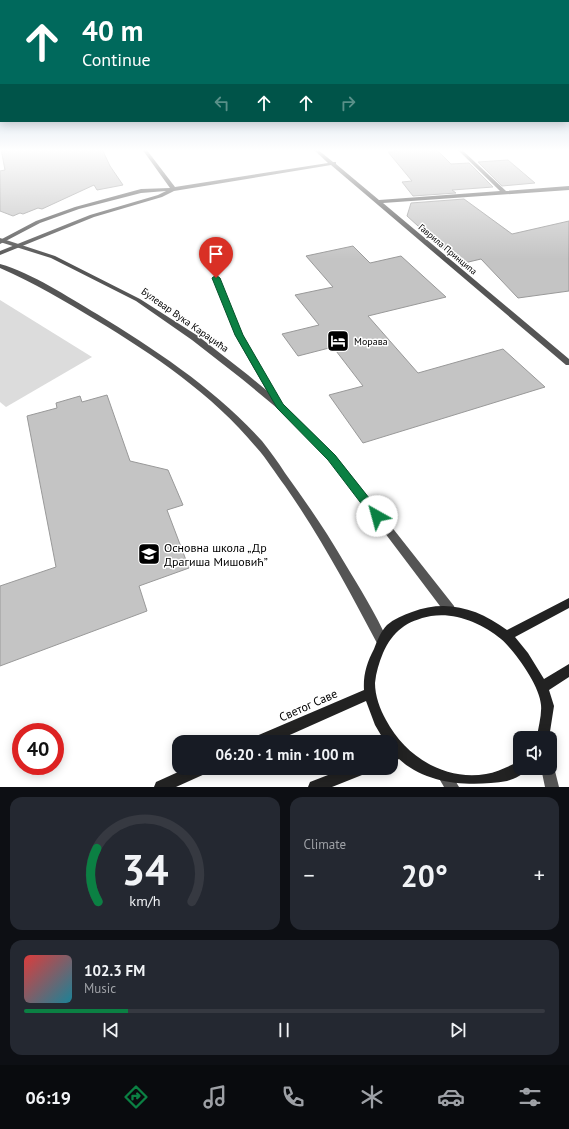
<!DOCTYPE html>
<meta charset="utf-8">
<style>
body{margin:0;font-family:"PT Sans",sans-serif;background:#242831;color:#f1f3f6;height:100vh;display:flex;flex-direction:column;font-size:15px;white-space:nowrap}
*{box-sizing:border-box;margin:0}
p{font-size:13px;color:#9ea1a6}
.icon{flex:none;width:22px;height:22px;fill:none;stroke:currentColor;stroke-width:2;stroke-linecap:round;stroke-linejoin:round}
.map{position:relative;height:787px;overflow:hidden}
.side{display:flex;flex-direction:column;gap:10px;padding:10px;background:#0d0f14;flex:1}
.side>*{flex:none}
.top-card{position:absolute;left:0px;top:0px;width:569px;height:122px;box-shadow:0 2px 10px #0003;background:#00695c;color:#fff;overflow:hidden}
.buttons{position:absolute;left:513px;top:731px;display:grid;gap:8px}
.buttons a{display:grid;place-items:center;width:44px;height:44px;border-radius:8px;background:#171b24;box-shadow:0 2px 10px #0003;font-size:20px}
.speed{position:absolute;left:12px;top:723px;display:flex;gap:8px;font-size:20px;font-weight:700;text-align:center}
.speed>*{display:grid;place-content:center;width:52px;height:52px;border-radius:50%;background:#171b24;box-shadow:0 2px 10px #0003;line-height:1}
.speed .limit{border:6px solid #d22;background:#fff;color:#111}
.pin{position:absolute;display:grid;place-items:center;width:34px;height:34px;color:#fff;margin:-41px -17px;border-radius:50% 50% 50% 0;rotate:-45deg;box-shadow:0 0 4px #0007}
.pin .icon{rotate:45deg}
.me{position:absolute;width:44px;margin:-22px;rotate:322deg;stroke-linejoin:round;filter:drop-shadow(0 0 3px #0008)}
.turn{display:flex;align-items:center;gap:14px;height:84px;padding:0 16px;font-size:18px}
.turn .icon{width:52px;height:52px;stroke-width:2.5}
.turn b{display:block;font-size:28px;line-height:34px}
.lanes{display:flex;align-items:center;height:38px;padding:0 16px;background:#0003;justify-content:center;gap:20px;direction:ltr}
.lanes .off{opacity:.35}
.big{font-size:30px;font-weight:700;line-height:1.1}
.side .tile{flex:1;display:flex;flex-direction:column;justify-content:center;gap:6px;min-width:0;padding:0 14px;border-radius:12px;background:#242831}
.side .dial{align-items:center;gap:0}
.dial svg{height:104px;overflow:visible;fill:none;stroke:#363941;stroke-width:7;stroke-linecap:round;text-anchor:middle}
.dial text{fill:#f1f3f6;stroke:none}
.song{display:flex;align-items:center;gap:12px}
.cover{width:48px;height:48px;border-radius:6px;background:linear-gradient(135deg,hsl(0 70% 55%),hsl(190 70% 35%))}
.played{height:4px;border-radius:2px;background:linear-gradient(90deg,#0b8043 20%,#363941 20%)}
.keys{display:flex;justify-content:space-around;direction:ltr}
.heat{display:flex;justify-content:space-between;align-items:center;font-size:22px;direction:ltr}
.side .tiles{flex:1;display:grid;gap:10px;grid-template-columns:1fr 1fr}
.tile:last-child{grid-column:span 2}
.trip{position:absolute;left:172px;top:735px;width:226px;height:40px;border-radius:12px;background:#171b24;box-shadow:0 2px 10px #0003;font-weight:700;line-height:40px;text-align:center}
.tabs{display:flex;height:64px;justify-content:space-around;align-items:center;background:#090b0e;color:#9ea1a6}
.tabs .icon{width:28px;height:28px}
.tabs .selected{color:#0b8043}
.tabs b{font-size:18px;color:#f1f3f6}
.map>svg:first-child{display:block}
.green{fill:#dcdcdc}
.building{fill:#c4c4c4;stroke:#999}
.lines{fill:none;stroke-linecap:round;stroke-linejoin:round}
.minor{fill:#555;fill-rule:evenodd}
.tertiary{fill:#555;fill-rule:evenodd}
.secondary{fill:#222;fill-rule:evenodd}
.route{fill:#0b8043;stroke:#07532c}
.labels{text-anchor:middle;dominant-baseline:central;stroke-width:3;stroke-linejoin:round;paint-order:stroke}
.far-street-label{font-size:9px;fill:#000;stroke:#fff}
.street-label{font-size:10px;fill:#000;stroke:#fff}
.poi-label{font-size:10px;fill:#000;stroke:#fff;text-anchor:start}
.near-poi-label{font-size:12px;fill:#000;stroke:#fff;text-anchor:start}
.near-street-label{font-size:12px;fill:#000;stroke:#fff}
</style>
<div class="map">
<svg width="569" height="787" viewBox="0 0 569 787">
<rect width="100%" height="100%" fill="#fff"/>
<path class="green" d="M0,300L92,357L6,407L0,402Z"/>
<g class="building">
<path d="M1,149H102L110,166L123,185L97,190L94,185L42,209L38,208L23,214L20,213L13,216L0,211V171L5,170Z"/>
<path d="M395,149L398,151L436,149L451,164L469,163L493,187L452,190L456,193L413,196L402,182L412,181L388,152H393Z"/>
<path d="M508,160L535,183L502,186L478,162Z"/>
<path d="M464,199L512,234L569,221V291L518,298L481,259L460,264L407,216L411,203Z"/>
<path d="M353,246L370,263L401,256L446,297L368,316L418,373L503,349L545,387L363,443L329,395L363,386L333,347L298,356L282,334L319,325L295,295L333,287L306,256Z"/>
<path d="M107,395L130,461L168,470L183,505L167,510L189,568L139,586L147,611L0,666V586L56,567L27,416L57,408L56,403L80,396L82,402Z"/>
</g>
<g class="lines">
<g class="minor">
<path d="M142,149H146L175,187L328,163L313,149H317L333,162H336V164L379,200L500,191L457,149H461L506,191L569,186V190L383,203L569,359V365H566L331,165L174,191L162,197L94,217L0,255V251L90,215L158,195L166,191L141,193L79,209L40,223L0,244V240L36,221L75,207L141,189L170,188Z"/>
<path d="M216,276L219,278L243,335L283,405L282,407H276L235,335L213,278Z"/>
</g>
<g class="tertiary">
<path d="M0,238L55,256L140,299L198,336L248,375L283,404L335,455L454,606L455,610L454,614L450,615L446,614L329,459L277,408L242,379L192,340L136,301L51,258L0,242Z"/>
<path d="M0,264C32,273 68,297 97,314C156,350 215,389 262,441C270,451 278,462 285,473C306,502 326,531 344,562C359,587 376,614 388,641L386,645L382,646L378,645C349,590 320,536 285,486C275,473 267,459 256,447C212,394 154,355 96,320C65,301 34,283 0,268Z"/>
<path d="M550,762L553,763L559,787H545L541,768H550Z"/>
<path d="M447,773L452,775L459,787H444L440,780L442,775Z"/>
</g>
<g class="secondary">
<path d="M569,598V608L515,637L528,653L544,679L569,664V677L549,690L554,706L549,738H537C538,727 542,716 541,705C540,686 515,651 501,639C482,623 455,612 431,616C406,621 393,631 383,653C379,663 376,672 375,683C375,696 380,709 386,720C405,756 444,781 486,774C498,772 509,766 520,761V768H527C524,775 514,779 507,781C471,787 427,785 399,759L391,763V742H385L375,725L366,701L274,742H253L254,737L364,690C363,675 367,662 374,649C377,641 381,631 387,625C394,619 403,615 412,612C446,599 477,608 507,630Z"/>
<path d="M187,768H209L207,773L176,787H154L156,782Z"/>
<path d="M346,768H369L367,773L332,787H308L310,782Z"/>
</g>
</g>
<linearGradient id="sky" x2="0" y2="1"><stop stop-color="#8cadcc"/><stop offset="0.58" stop-color="#fff"/><stop offset="1" stop-color="#fff" stop-opacity="0"/></linearGradient>
<rect width="569" height="259" fill="url(#sky)"/>
<path class="route" d="M216,275L220,278L243,335L283,404L335,455L381,513L383,516L381,519H373L328,460L277,408L235,335L212,278Z"/>
<defs>
<g id="hotel-square" transform="scale(1.15)"><rect x="-9" y="-9" width="18" height="18" rx="4" fill="#000" stroke="#fff"/><path d="M-6-4.5h1.5V1H6V5H4.5V3h-9V5H-6ZM-4 0a1.8 1.8 0 1 1 3.6 0ZM.5 0V-2.5h3Q6-2.5 6 0Z" fill="#fff"/></g>
<g id="school-square" transform="scale(1.15)"><rect x="-9" y="-9" width="18" height="18" rx="4" fill="#000" stroke="#fff"/><path d="M0-5L7-2L0 1L-7-2ZM-4 1L0 2.5L4 1V4Q0 6-4 4Z" fill="#fff"/></g>
</defs>
<g fill-rule="evenodd">
<use href="#hotel-square" x="338" y="341"/>
<use href="#school-square" x="149" y="554"/>
</g>
<g class="labels">
<g class="far-street-label">
<text transform="translate(448 249) rotate(40)">Гаврила Принципа</text>
</g>
<g class="street-label">
<text transform="translate(185 320) rotate(35)">Булевар Вука Караџића</text>
</g>
<g class="poi-label">
<text x="354" y="341">Морава</text>
</g>
<g class="near-poi-label">
<text x="164" y="547">Основна школа „Др<tspan x="164" dy="14">Драгиша Мишовић”</tspan></text>
</g>
<g class="near-street-label">
<text transform="translate(308 705) rotate(-24)">Светог Саве</text>
</g>
</g>
</svg>
<div class="buttons">
<a><svg class="icon" aria-label="sound" viewBox="0 0 24 24"><path d="M4 9h4l5-4v14l-5-4H4zM17 9q2 3 0 6"/></svg></a>
</div>
<div class="speed"><div class="limit">40</div></div>
<div class="pin" style="left:216px;top:278px;background:#d93025"><svg class="icon" aria-label="arrive" viewBox="0 0 24 24"><path d="M6 21V4h12l-3 4 3 4H6"/></svg></div>
<svg class="me" style="left:377px;top:516px" viewBox="-20 -20 40 40"><circle r="19" fill="#fff"/><path d="M0-13L10 11 0 6-10 11z" fill="#0b8043"/></svg>
<div class="trip">06:20 · 1 min · 100 m</div>
<div class="top-card">
<div class="turn"><svg class="icon" aria-label="ahead" viewBox="0 0 24 24"><path d="M12 20V5M6 11l6-6 6 6"/></svg><div><b>40 m</b>Continue</div></div>
<div class="lanes"><svg class="icon off" aria-label="left" viewBox="0 0 24 24"><path d="M17 20v-9H6M10 6l-5 5 5 5"/></svg><svg class="icon" aria-label="ahead" viewBox="0 0 24 24"><path d="M12 20V5M6 11l6-6 6 6"/></svg><svg class="icon" aria-label="ahead" viewBox="0 0 24 24"><path d="M12 20V5M6 11l6-6 6 6"/></svg><svg class="icon off" aria-label="right" viewBox="0 0 24 24"><path d="M7 20v-9h11M14 6l5 5-5 5"/></svg></div>
</div>
</div>
<section class="side">
<div class="tiles">
<div class="tile dial"><svg viewBox="0 0 100 80">
<path d="M14 69A42 42 0 1 1 86 69"/>
<path d="M14 69A42 42 0 0 1 13 28" stroke="#0b8043"/>
<text x="50" y="56" font-size="32" font-weight="700">34</text>
<text x="50" y="72" font-size="11">km/h</text>
</svg></div>
<div class="tile"><p>Climate</p>
<div class="heat"><a>−</a><b class="big">20°</b><a>+</a></div>
</div>
<div class="tile">
<div class="song"><i class="cover"></i><div><b>102.3 FM</b><p>Music</p></div></div>
<div class="played"></div>
<div class="keys"><svg class="icon" aria-label="previous" viewBox="0 0 24 24"><path d="M18 5L8 12l10 7zM5 5v14"/></svg><svg class="icon" aria-label="pause" viewBox="0 0 24 24"><path d="M8 5v14M16 5v14"/></svg><svg class="icon" aria-label="next" viewBox="0 0 24 24"><path d="M6 5l10 7-10 7zM19 5v14"/></svg></div>
</div>
</div>
</section>
<nav class="tabs">
<b>06:19</b>
<svg class="icon selected" aria-label="directions" viewBox="0 0 24 24"><path d="M12 3l9 9-9 9-9-9zM9 14v-3h6M13 9l2 2-2 2"/></svg>
<svg class="icon" aria-label="music" viewBox="0 0 24 24"><path d="M9 18V5l10-2v13"/><circle cx="6" cy="18" r="3"/><circle cx="16" cy="16" r="3"/></svg>
<svg class="icon" aria-label="phone" viewBox="0 0 24 24"><path d="M5 4h4l2 5-3 2q2 4 5 5l2-3 5 2v4C11 20 4 13 5 4z"/></svg>
<svg class="icon" aria-label="climate" viewBox="0 0 24 24"><path d="M12 3v18M4 7l16 10M4 17L20 7"/></svg>
<svg class="icon" aria-label="car" viewBox="0 0 24 24"><path d="M5 17H2v-5l4-1 3-4h7l3 4 3 1v5h-3M9 17h6M6 11h13"/><circle cx="7" cy="17" r="2"/><circle cx="17" cy="17" r="2"/></svg>
<svg class="icon" aria-label="filters" viewBox="0 0 24 24"><path d="M4 7h16M4 17h16"/><circle cx="9" cy="7" r="2"/><circle cx="15" cy="17" r="2"/></svg>
</nav>
